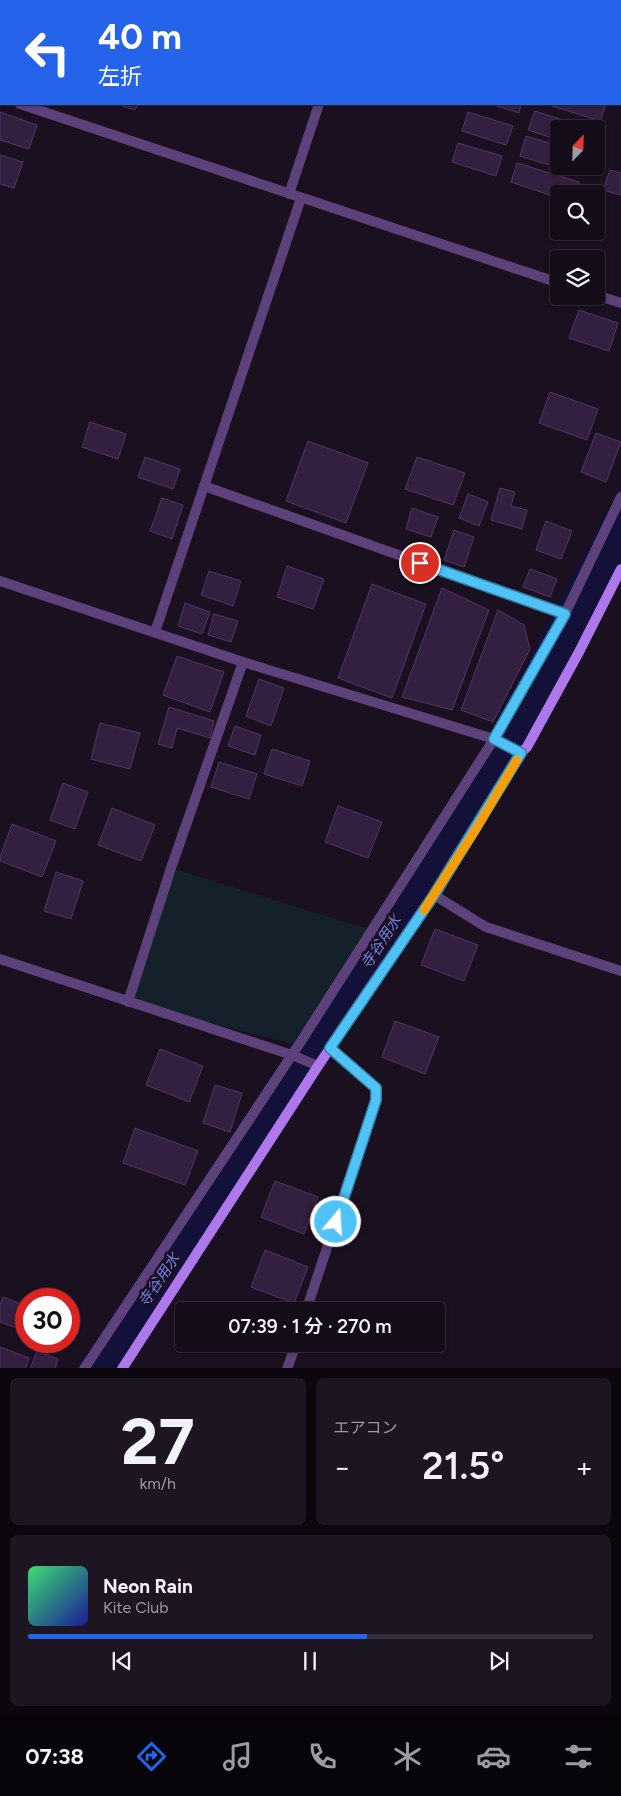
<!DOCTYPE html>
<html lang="ja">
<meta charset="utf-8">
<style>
body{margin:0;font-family:Figtree,"Noto Sans JP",sans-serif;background:#1d1521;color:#f1f3f6;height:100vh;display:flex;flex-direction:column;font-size:19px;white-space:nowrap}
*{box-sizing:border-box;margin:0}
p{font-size:16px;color:#9d9ba2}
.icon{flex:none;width:28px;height:28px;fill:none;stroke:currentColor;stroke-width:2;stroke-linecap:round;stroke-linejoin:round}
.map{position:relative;height:1368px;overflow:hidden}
.details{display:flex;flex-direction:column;gap:10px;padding:10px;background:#0b070d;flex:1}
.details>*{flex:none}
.banner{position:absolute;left:0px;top:0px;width:621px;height:105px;box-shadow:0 1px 4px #0004,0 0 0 1px #332c37;background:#2563eb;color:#fff;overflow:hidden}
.needle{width:32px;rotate:23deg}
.fabs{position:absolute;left:550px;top:120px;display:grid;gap:10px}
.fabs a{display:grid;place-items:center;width:55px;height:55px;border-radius:5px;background:#140c18;box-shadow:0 1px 4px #0004,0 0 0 1px #332c37;font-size:25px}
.speed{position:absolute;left:15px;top:1288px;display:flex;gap:10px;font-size:25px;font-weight:700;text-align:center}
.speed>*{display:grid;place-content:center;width:65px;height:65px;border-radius:50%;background:#140c18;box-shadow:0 1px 4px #0004,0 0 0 1px #332c37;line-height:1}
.speed .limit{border:8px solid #d22;background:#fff;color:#111}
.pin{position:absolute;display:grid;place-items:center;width:42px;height:42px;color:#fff;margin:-21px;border:2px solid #fff;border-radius:50%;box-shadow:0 1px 5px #0007}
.me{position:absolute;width:55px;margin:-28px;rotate:18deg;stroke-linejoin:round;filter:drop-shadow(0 0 4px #0008)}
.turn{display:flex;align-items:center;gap:18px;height:105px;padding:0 15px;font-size:22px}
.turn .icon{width:65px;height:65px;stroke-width:2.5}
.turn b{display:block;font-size:35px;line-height:42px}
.big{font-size:38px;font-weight:600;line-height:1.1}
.details .card{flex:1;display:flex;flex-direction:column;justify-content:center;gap:8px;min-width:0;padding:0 18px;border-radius:8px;background:#1d1521}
.details .dial{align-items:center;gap:0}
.dial b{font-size:65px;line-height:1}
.song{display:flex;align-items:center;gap:15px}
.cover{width:60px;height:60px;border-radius:8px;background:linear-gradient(135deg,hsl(140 70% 55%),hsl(240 70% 35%))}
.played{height:5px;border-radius:2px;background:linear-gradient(90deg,#2563eb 60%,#332c37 60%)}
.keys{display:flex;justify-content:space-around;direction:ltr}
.heat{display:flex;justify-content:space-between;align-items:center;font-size:28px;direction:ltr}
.details .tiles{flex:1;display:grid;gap:10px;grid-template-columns:1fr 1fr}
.card:last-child{grid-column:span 2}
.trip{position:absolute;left:175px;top:1302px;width:270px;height:50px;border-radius:5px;background:#140c18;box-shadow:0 1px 4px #0004,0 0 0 1px #332c37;font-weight:600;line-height:50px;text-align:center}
.tabs{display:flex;height:80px;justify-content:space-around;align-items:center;background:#08050a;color:#9d9ba2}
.tabs .icon{width:35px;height:35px}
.tabs .selected{color:#2563eb}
.tabs b{font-size:22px;color:#f1f3f6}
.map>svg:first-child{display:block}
.green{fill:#14212a}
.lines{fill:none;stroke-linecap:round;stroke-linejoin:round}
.river{stroke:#13103a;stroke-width:39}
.building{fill:#331f3f;stroke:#553468}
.street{stroke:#5c417a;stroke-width:10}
.secondary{stroke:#ae78ed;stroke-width:10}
.route-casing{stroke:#337fa1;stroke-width:12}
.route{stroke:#4fc3f7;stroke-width:9}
.slow{stroke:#f59e0b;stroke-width:9}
.labels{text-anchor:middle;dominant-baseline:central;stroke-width:5;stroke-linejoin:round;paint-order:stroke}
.water-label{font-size:15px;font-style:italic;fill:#707dec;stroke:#1a1020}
</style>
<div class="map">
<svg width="621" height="1369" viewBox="0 0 621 1369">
<rect width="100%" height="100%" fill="#1a1020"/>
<g class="green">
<path d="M484,0H613L618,1H487Z"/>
<path d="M621,489V569L528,744L122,1368L87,1369L297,1045L128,1002L171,868L371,930L494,739Z"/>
</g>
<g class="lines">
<path class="river" d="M100,1369L310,1053L493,768L621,525"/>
</g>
<g class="building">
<path d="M117,104H138L135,110Z"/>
<path d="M491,104H521L519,113Z"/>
<path d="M546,104H606L600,121Z"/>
<path d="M535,111L591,129H559V140L528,130Z"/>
<path d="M0,112L37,125L29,149L0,140Z"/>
<path d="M468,112L513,126L506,145L462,131Z"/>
<path d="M526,136L559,146V166H585L582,175L520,156Z"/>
<path d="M458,143L502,156L496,176L452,162Z"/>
<path d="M0,155L23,162L14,188L0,184Z"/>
<path d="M517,163L579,182L576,194H559V198L511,182Z"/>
<path d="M610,170L621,173V195L603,190Z"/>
<path d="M579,310L618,323L609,351L569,338Z"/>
<path d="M550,392L598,409L587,440L539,423Z"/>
<path d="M90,422L126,434L118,459L82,447Z"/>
<path d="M596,433L621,442L606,482L581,472Z"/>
<path d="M308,441L368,463L346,523L286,501Z"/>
<path d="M145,457L180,469L173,489L138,477Z"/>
<path d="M417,457L465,473L453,505L405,489Z"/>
<path d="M500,488L515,492L511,506L527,510L522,529L491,520Z"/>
<path d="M468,494L488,502L479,526L459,518Z"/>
<path d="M162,498L183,505L172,539L150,531Z"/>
<path d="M412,508L438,517L431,537L406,529Z"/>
<path d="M546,521L572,531L561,559L536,550Z"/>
<path d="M454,530L474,537L464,567L444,560Z"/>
<path d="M287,566L324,579L313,609L277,597Z"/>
<path d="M530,569L557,579L550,597L523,587Z"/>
<path d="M209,571L241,581L233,606L201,595Z"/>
<path d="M372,584L426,604L392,698L338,678Z"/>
<path d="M442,588L489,610L452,710L402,697Z"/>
<path d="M185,603L210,612L202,634L178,626Z"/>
<path d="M498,610L524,625L530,649L493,722L461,710Z"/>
<path d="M214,614L238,621L231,642L208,635Z"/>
<path d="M177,656L224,672L210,712L163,695Z"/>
<path d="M259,679L284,688L271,726L246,716Z"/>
<path d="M169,707L214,721L210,738L177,728L172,748L158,744Z"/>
<path d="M100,723L140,733L130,769L91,759Z"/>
<path d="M235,726L261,735L255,755L228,746Z"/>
<path d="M272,749L310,761L302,786L264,774Z"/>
<path d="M219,762L257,774L249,799L211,787Z"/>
<path d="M63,783L88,792L75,829L50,820Z"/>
<path d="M338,806L382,822L368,858L325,842Z"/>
<path d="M112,808L155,825L141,861L98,845Z"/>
<path d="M12,824L56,841L42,877L0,861V857Z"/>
<path d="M56,872L83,881L71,919L44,911Z"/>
<path d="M435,929L478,945L464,981L421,965Z"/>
<path d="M395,1021L439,1037L425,1074L382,1057Z"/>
<path d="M160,1049L203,1066L189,1102L146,1085Z"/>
<path d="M215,1085L242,1093L230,1132L203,1123Z"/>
<path d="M135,1128L198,1151L185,1185L123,1163Z"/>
<path d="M275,1181L318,1197L304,1234L261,1217Z"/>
<path d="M265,1250L308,1267L294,1303L251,1287Z"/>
<path d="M3,1297L26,1306V1318L22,1330L0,1322V1305Z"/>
<path d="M0,1347L29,1358L25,1369H0Z"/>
<path d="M37,1351L58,1359L55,1369H30Z"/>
</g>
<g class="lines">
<g class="street">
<path d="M424,0L427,1"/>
<path d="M25,1V0"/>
<path d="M353,1V0"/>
<path d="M620,66H621"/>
<path d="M0,79L1,75"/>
<path d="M0,97H1"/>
<path d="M20,104L559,283"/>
<path d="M289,194L319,104"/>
<path d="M596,295L621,303"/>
<path d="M204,486L565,614"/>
<path d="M0,581L243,662L494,739L521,753"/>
<path d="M155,632L301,198"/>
<path d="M434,895L486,927L621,971"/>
<path d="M0,959L292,1055L318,1066"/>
<path d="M128,1002L171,868L243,662"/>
<path d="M306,1311L376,1100V1088L330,1048"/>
<path d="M84,1369L298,1046L494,739L565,614L621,497"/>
<path d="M287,1369L296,1344"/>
</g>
<path class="secondary" d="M122,1369L318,1066L434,895L521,753L527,747L579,652L621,569"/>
</g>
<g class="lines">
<g class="route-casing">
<path id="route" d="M336,1222L376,1100V1088L330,1048L434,895L521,753L494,739L565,614L420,563"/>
</g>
<use href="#route" class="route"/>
<path class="slow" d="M424,910L476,829L517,760"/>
</g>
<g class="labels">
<g class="water-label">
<text transform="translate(381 942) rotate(-57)">寺谷用水</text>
<text transform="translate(159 1280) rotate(-56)">寺谷用水</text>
</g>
</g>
</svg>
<div class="fabs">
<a><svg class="needle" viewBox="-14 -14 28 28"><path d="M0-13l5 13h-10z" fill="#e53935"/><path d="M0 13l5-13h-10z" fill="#9d9ba2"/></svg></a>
<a><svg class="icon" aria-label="search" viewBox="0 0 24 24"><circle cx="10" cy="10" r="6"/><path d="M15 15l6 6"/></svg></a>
<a><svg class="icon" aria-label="layers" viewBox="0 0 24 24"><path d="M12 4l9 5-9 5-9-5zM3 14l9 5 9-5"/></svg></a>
</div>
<div class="speed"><div class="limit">30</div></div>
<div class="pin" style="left:420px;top:563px;background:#d93025"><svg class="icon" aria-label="arrive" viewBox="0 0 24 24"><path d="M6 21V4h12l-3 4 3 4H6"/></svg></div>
<svg class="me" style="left:336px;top:1222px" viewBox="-20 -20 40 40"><circle r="17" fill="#4fc3f7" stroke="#fff" stroke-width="3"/><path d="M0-11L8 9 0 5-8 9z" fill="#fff"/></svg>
<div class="trip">07:39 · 1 分 · 270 m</div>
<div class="banner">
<div class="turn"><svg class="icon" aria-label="left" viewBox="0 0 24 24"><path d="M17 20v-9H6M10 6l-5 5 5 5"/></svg><div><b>40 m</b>左折</div></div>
</div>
</div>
<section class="details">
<div class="tiles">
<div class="card dial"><b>27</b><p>km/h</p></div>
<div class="card"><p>エアコン</p>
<div class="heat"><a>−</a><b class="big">21.5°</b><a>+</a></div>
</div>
<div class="card">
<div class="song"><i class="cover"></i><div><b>Neon Rain</b><p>Kite Club</p></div></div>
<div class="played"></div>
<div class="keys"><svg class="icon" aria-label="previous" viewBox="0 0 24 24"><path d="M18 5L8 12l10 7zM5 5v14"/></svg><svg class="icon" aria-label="pause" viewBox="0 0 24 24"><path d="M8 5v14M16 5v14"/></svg><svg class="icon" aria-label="next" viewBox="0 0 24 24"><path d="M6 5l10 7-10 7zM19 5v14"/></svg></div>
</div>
</div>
</section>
<nav class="tabs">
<b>07:38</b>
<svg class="icon selected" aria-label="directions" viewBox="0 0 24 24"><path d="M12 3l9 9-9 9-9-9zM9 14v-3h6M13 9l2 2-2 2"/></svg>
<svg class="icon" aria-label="music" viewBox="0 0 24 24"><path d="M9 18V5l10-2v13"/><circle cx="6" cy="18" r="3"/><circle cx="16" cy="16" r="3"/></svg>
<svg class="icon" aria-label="phone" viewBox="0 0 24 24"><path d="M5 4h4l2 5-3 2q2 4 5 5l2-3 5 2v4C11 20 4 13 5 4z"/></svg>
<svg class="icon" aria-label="climate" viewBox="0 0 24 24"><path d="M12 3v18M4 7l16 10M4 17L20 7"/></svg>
<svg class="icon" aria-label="car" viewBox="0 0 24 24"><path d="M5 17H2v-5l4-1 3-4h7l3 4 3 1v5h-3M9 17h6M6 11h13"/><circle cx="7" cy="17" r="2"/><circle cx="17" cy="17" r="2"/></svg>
<svg class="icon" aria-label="filters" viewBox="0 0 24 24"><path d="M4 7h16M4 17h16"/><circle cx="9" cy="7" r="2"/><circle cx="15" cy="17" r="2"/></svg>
</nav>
